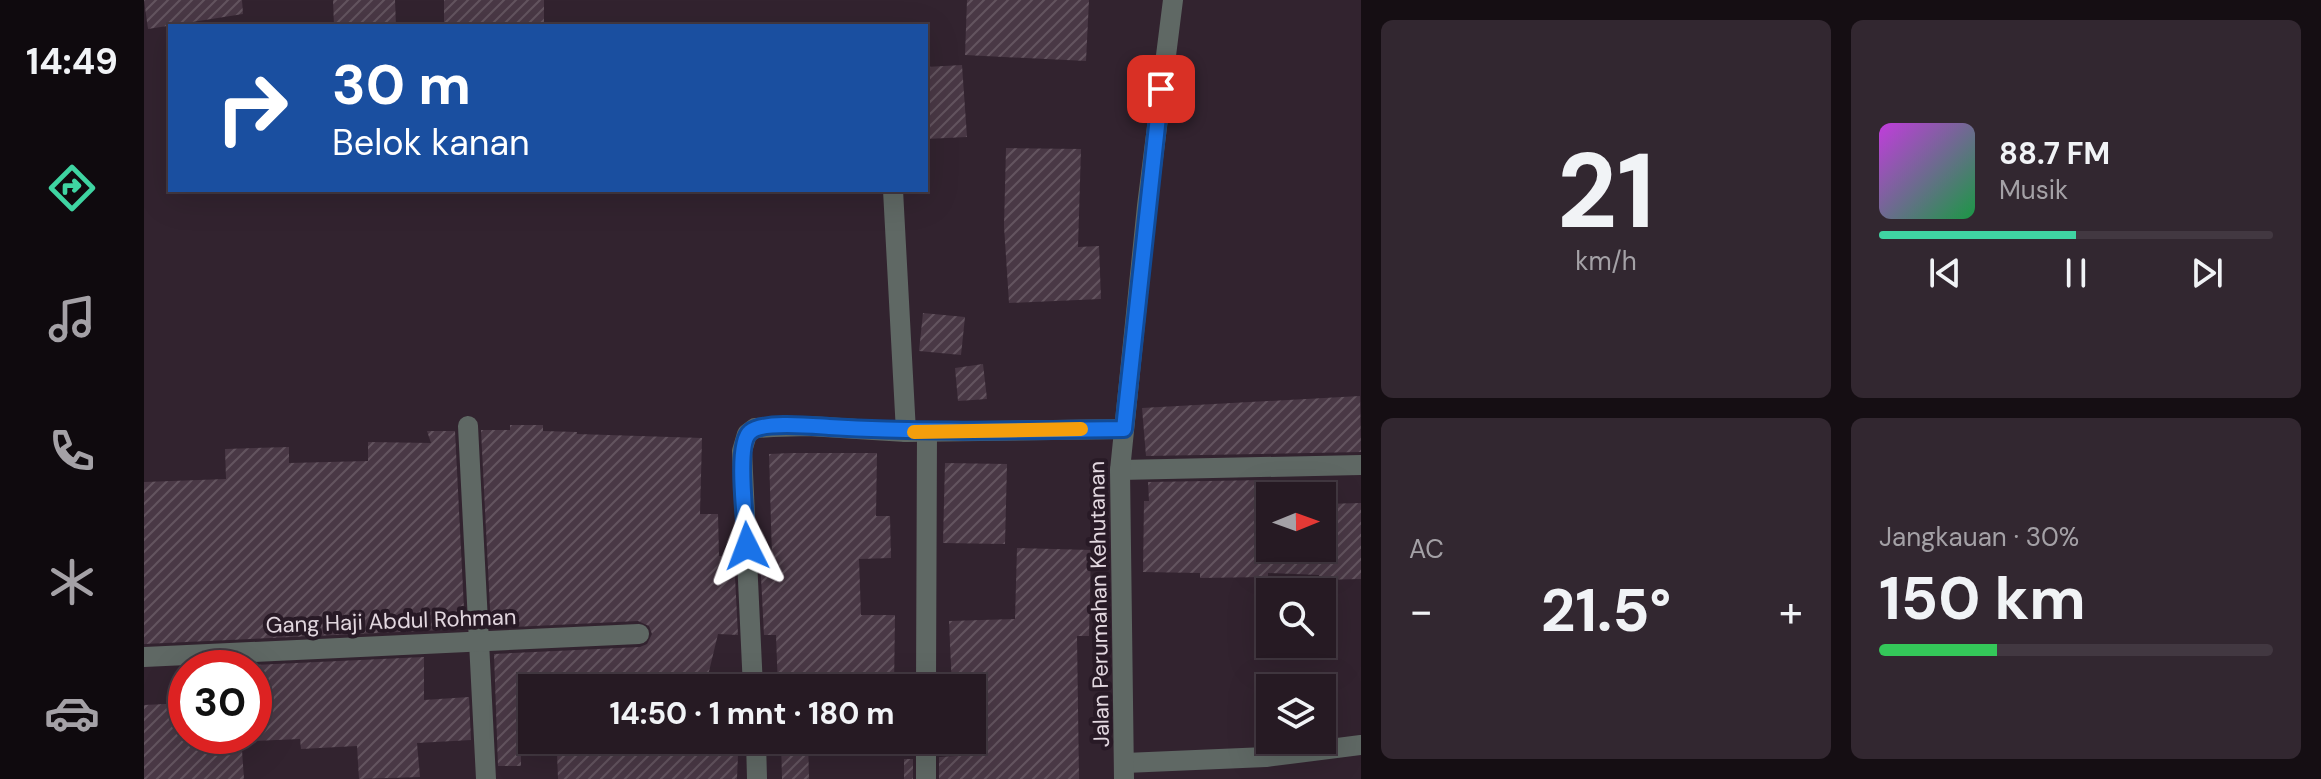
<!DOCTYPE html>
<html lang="id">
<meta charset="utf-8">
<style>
body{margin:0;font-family:"DM Sans",sans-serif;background:#322730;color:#f1f3f6;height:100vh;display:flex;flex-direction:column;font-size:30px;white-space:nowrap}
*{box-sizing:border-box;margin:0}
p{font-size:26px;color:#a4a1a6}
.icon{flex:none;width:44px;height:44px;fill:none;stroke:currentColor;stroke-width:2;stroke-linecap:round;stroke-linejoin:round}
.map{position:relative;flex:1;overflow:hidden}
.details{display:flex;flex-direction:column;gap:20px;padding:20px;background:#150e13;width:960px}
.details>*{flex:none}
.top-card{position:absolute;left:24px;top:24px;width:760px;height:168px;border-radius:0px;box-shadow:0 8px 32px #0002,0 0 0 2px #423841;background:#1a4fa0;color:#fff;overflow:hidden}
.needle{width:52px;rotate:89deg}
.tools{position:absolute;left:1112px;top:482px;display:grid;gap:16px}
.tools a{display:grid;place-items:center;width:80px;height:80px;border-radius:0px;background:#261a23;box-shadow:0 8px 32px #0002,0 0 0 2px #423841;font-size:40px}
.speed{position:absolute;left:24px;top:650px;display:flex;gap:16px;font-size:40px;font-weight:700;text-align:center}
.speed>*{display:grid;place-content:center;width:104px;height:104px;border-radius:50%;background:#261a23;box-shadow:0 8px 32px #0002,0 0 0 2px #423841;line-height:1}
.speed .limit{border:12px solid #d22;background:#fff;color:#111}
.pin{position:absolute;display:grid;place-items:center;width:68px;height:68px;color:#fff;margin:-34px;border-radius:16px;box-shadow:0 4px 12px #0006}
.me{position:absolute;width:88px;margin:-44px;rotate:357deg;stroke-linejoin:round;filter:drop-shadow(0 0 6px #0008)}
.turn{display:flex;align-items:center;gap:28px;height:168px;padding:0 32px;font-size:36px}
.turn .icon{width:104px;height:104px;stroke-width:2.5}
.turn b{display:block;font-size:56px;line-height:68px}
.big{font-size:60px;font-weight:700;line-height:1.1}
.details .widget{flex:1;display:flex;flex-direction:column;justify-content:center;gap:12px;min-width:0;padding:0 28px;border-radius:12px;background:#322730}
.details .dial{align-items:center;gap:0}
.dial b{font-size:104px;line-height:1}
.song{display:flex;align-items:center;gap:24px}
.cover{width:96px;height:96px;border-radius:12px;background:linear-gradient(135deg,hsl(290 70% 55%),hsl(140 70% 35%))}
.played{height:8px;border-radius:4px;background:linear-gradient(90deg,#3fd4a2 50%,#423841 50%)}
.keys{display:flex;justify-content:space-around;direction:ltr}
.heat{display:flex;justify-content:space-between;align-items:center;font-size:44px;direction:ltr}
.charge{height:12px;border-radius:6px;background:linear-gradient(90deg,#34c759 30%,#423841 0)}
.details .tiles{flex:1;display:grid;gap:20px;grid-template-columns:repeat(2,1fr)}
.trip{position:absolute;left:374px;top:674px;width:468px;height:80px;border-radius:0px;background:#261a23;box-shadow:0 8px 32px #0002,0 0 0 2px #423841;font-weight:700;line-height:80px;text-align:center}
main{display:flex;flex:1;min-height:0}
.dock{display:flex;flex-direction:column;width:144px;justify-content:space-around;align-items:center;background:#0f0a0e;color:#a4a1a6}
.dock .icon{width:56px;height:56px}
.dock .active{color:#3fd4a2}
.dock b{font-size:36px;color:#f1f3f6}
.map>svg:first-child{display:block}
.building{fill:url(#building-hatch)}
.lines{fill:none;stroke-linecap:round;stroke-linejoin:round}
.minor{stroke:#5f6864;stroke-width:20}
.route-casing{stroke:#114b97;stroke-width:20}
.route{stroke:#1a73e8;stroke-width:14}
.slow{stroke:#f59e0b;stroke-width:14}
.labels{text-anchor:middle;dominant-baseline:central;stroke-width:8;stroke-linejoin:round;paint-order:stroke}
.street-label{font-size:22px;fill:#e2d7df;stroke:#281a26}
</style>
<main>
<nav class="dock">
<b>14:49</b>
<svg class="icon active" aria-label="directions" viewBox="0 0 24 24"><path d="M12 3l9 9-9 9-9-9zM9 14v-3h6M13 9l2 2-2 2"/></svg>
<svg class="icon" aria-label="music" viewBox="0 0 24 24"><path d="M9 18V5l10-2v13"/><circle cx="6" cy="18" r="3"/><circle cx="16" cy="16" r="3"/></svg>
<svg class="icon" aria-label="phone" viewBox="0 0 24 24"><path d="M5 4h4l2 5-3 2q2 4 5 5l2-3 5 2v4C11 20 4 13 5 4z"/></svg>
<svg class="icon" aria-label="climate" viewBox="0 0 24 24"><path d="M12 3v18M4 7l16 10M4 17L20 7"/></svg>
<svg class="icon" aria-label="car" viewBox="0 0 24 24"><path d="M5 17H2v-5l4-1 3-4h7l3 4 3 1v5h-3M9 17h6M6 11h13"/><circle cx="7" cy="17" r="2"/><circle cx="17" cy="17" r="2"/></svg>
</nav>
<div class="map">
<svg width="1217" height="779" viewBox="0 0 1217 779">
<defs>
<pattern id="building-hatch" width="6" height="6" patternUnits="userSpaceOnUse" patternTransform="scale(2)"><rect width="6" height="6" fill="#493845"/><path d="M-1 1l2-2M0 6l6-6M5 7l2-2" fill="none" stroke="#63545f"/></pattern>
</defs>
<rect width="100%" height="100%" fill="#32232f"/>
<g class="building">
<path d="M0,0H98L99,14L4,29Z"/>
<path d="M189,0H251L252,26H190Z"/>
<rect x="300" y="0" width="100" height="26"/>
<path d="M823,0H945L942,61L821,55Z"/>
<path d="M818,65L823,137L782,139V67Z"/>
<path d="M862,148L937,149L934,247L955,246L957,299L865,303L860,226Z"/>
<path d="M779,313L821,317L817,355L775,351Z"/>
<path d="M839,364L843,399L814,401L811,368Z"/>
<path d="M1216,396L1217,452L1002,456L998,408Z"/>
<path d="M366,425H399V431L433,432V434L558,438L556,514H574L575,556L590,557L594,635L574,634L561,688H388V698L376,697L377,766H354L350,654L496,647L503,644L508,634L505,626L494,621L347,628L337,430H366Z"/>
<path d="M283,431H311L321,629L0,644V482L82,479L81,449L145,447V463L224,461V442L287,443Z"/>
<path d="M648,453H733L732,516H746L747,558L715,559L717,615H751L750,688H634L632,635H620L616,557H628L625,454Z"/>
<path d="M801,463L863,464L861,544L799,543Z"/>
<path d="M1122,480L1123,548H1178V504L1217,503V579L1175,580V575L1124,573V577L1056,578V573L999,572L1000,501H1005L1004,482Z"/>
<path d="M873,548L947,550L945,636H933L935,779H795V757L828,755V688H808L805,621L871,619Z"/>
<path d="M280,657V700L325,697L327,740L273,743L276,777L215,779L213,746L157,749L156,739L110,741V665Z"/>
<path d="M42,703V736H97L100,779H0V705Z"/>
<path d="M481,740H549L547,747L594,754L593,779H414L413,753L478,751Z"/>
<path d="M637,740H664L665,779H638Z"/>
<rect x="760" y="759" width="9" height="20"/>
</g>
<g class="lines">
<g class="minor">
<path d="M749,190L762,432"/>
<path d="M324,426L342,779"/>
<path d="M976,470L1217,465"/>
<path d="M0,657L495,634"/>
<path d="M609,688L598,451L603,434L611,428L629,427L664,426L762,432L980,429"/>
<path d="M782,688L783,432"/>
<path d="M612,740L613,779"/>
<path d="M981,763L1122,757L1217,745"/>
<path d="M782,779V740"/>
<path d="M980,779L976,470L1003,206L1029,0"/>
</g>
</g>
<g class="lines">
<g class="route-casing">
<path id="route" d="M603,546C602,524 591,444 606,432C618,421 669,426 685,427C784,433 882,430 980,429L1017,89"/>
</g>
<use href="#route" class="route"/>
<path class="slow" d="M770,432L937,429"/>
</g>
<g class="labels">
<g class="street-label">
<text transform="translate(955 604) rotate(-91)">Jalan Perumahan Kehutanan</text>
<text transform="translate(247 621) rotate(-2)">Gang Haji Abdul Rohman</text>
</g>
</g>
</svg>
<div class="tools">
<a><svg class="needle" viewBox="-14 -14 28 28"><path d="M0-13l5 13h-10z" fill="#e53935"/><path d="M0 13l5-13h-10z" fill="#a4a1a6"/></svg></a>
<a><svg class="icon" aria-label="search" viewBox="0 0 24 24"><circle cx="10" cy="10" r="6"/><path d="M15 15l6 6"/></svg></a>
<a><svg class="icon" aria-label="layers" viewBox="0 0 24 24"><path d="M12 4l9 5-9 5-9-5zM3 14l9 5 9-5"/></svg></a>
</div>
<div class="speed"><div class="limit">30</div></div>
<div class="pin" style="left:1017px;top:89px;background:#d93025"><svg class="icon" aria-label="arrive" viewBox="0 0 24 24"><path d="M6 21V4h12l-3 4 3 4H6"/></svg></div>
<svg class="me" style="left:603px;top:546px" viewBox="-20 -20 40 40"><path d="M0-17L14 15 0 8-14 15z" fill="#1a73e8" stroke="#fff" stroke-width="4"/></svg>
<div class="trip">14:50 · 1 mnt · 180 m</div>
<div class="top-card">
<div class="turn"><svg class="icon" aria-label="right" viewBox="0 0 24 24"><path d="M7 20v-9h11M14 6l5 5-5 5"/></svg><div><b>30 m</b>Belok kanan</div></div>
</div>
</div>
<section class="details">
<div class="tiles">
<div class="widget dial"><b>21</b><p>km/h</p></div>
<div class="widget">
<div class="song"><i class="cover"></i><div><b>88.7 FM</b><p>Musik</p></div></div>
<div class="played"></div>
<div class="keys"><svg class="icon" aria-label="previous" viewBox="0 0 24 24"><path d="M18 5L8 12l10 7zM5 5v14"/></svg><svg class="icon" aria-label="pause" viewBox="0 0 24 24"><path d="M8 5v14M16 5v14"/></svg><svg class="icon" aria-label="next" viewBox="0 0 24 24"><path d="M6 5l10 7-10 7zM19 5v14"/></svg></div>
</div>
<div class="widget"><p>AC</p>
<div class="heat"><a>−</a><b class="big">21.5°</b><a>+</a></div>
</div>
<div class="widget"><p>Jangkauan · 30%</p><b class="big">150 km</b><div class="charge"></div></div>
</div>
</section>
</main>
